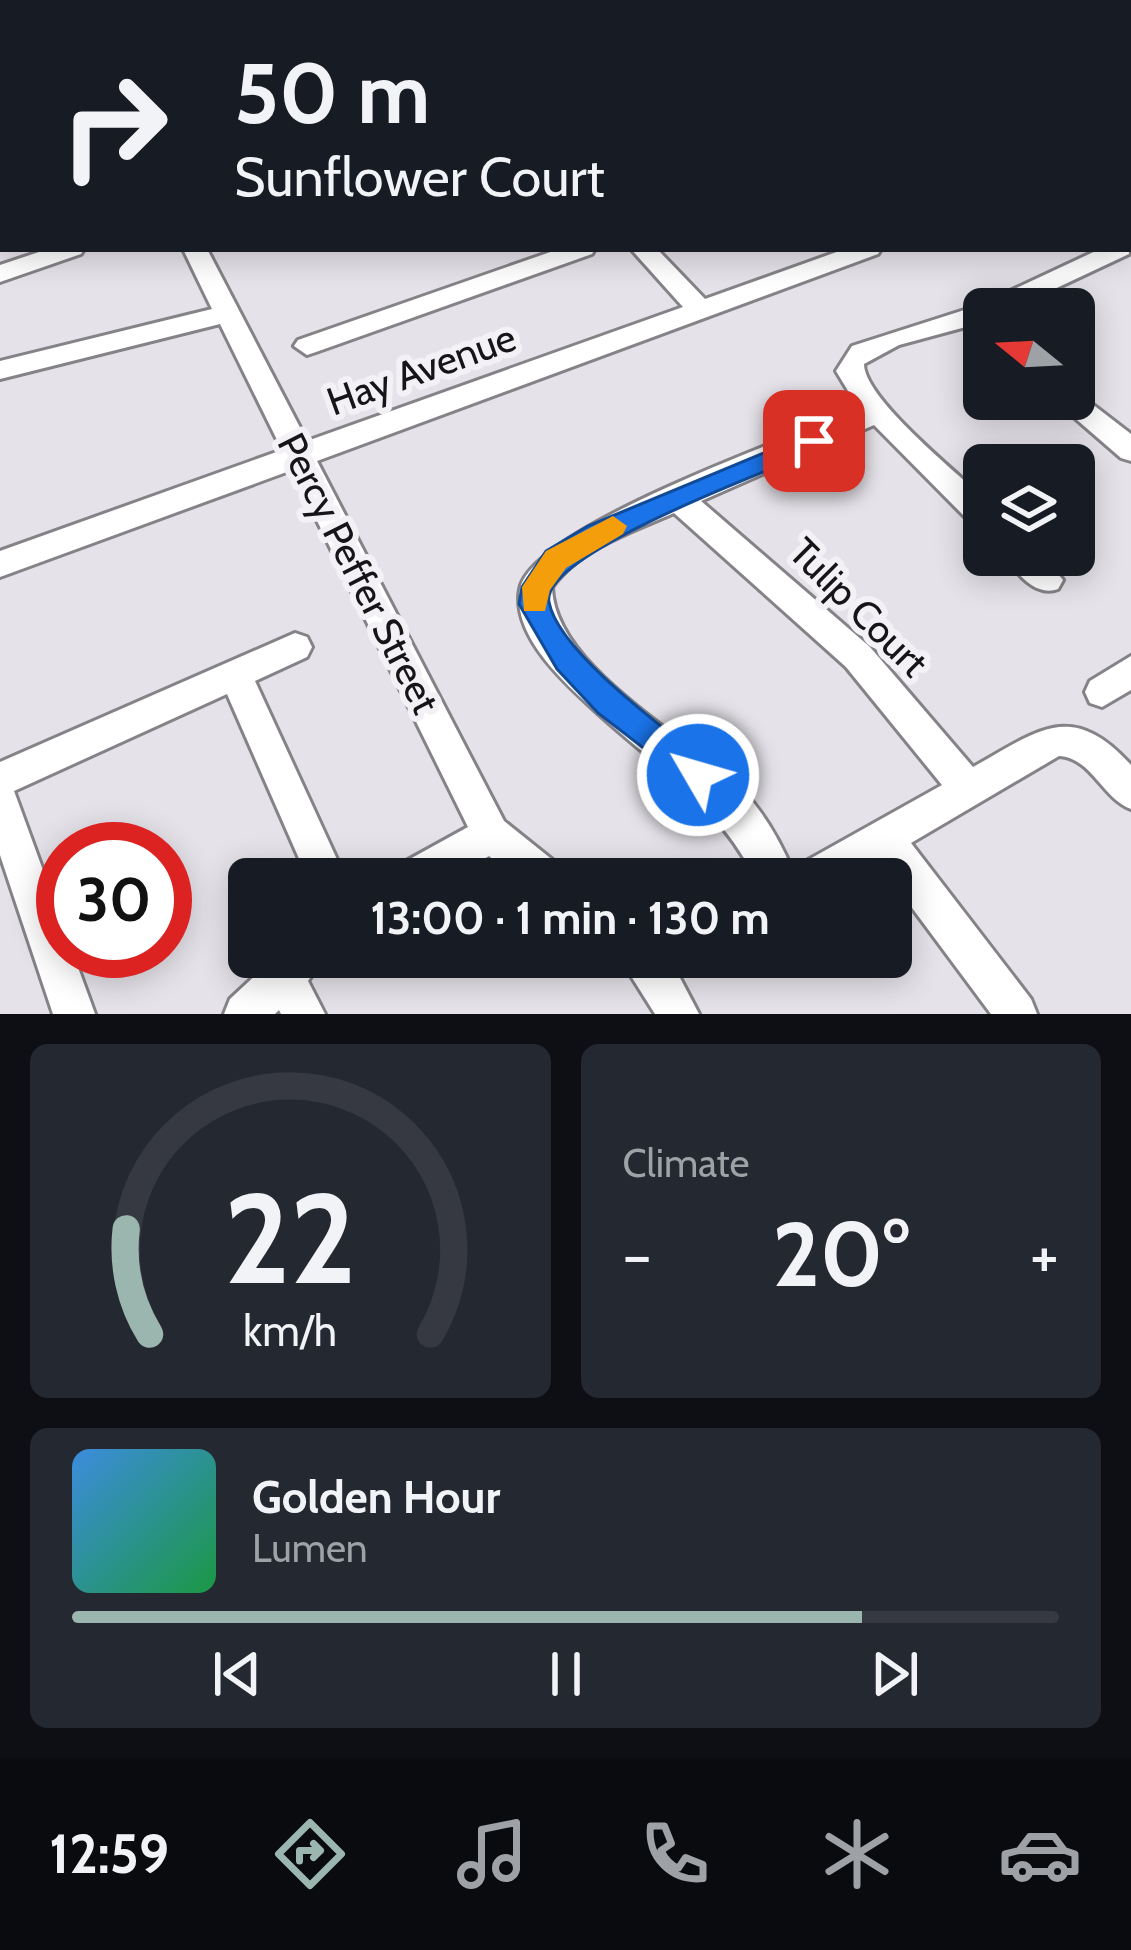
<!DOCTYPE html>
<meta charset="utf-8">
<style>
body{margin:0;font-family:Cabin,sans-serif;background:#242831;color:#f1f3f6;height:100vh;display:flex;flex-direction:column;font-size:45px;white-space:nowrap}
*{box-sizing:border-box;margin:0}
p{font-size:39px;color:#9ea1a6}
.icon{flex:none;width:66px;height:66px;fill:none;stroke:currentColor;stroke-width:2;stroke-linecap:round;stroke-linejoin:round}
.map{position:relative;height:1014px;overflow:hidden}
.sheet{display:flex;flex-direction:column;gap:30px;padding:30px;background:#0d0f14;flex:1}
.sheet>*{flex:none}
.banner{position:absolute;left:0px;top:0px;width:1131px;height:252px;box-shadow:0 6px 30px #0003;background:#171b24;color:#f1f3f6;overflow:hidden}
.needle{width:78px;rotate:288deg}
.controls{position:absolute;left:963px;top:288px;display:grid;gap:24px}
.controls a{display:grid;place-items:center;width:132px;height:132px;border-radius:18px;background:#171b24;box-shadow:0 6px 30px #0003;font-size:60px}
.speed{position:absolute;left:36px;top:822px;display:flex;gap:24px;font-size:60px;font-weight:700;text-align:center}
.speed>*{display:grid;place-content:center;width:156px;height:156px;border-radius:50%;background:#171b24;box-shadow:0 6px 30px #0003;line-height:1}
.speed .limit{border:18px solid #d22;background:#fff;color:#111}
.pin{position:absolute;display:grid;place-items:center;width:102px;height:102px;color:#fff;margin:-51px;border-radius:24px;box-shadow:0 6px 18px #0006}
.me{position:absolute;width:132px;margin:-66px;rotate:308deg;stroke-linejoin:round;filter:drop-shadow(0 0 9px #0008)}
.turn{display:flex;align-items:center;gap:42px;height:252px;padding:0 36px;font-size:54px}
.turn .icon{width:156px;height:156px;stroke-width:2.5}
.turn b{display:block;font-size:84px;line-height:102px}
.big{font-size:90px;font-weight:700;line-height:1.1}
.sheet .tile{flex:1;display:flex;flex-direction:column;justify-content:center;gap:18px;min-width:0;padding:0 42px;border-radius:18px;background:#242831}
.sheet .dial{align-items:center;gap:0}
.dial svg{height:312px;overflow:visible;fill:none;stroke:#363941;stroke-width:7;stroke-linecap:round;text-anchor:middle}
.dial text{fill:#f1f3f6;stroke:none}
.song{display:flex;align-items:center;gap:36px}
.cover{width:144px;height:144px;border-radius:18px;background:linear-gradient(135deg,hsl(210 70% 55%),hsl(140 70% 35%))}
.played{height:12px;border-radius:6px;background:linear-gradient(90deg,#9bb6ae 80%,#363941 80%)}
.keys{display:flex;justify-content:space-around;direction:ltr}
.heat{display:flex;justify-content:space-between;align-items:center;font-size:66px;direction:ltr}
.sheet .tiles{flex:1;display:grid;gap:30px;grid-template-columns:1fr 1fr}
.tile:last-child{grid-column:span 2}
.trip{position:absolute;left:228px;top:858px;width:684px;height:120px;border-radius:18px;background:#171b24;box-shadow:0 6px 30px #0003;font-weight:700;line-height:120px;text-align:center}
.dock{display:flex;height:192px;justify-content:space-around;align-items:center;background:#090b0e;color:#9ea1a6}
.dock .icon{width:84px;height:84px}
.dock .on{color:#9bb6ae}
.dock b{font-size:54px;color:#f1f3f6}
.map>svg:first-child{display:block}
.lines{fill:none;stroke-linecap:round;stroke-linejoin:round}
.minor-casing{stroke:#858388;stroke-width:6}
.major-casing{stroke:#917fa8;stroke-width:6}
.minor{fill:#fff;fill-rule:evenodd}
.major{fill:#e5d5fa;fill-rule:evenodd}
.route{fill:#1a73e8;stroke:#114b97;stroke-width:3}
.slow{fill:#f59e0b}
.labels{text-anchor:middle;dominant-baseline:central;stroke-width:12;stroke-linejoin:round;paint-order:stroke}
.street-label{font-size:39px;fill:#151416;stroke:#f3f1f6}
</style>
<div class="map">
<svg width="1131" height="1014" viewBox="0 0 1131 1014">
<rect width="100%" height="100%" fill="#e5e3e9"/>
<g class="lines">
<g class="minor-casing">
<g id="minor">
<path d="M362,0H380L381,3H363Z"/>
<path d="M626,0H644L646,3H628Z"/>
<path d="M1131,147V161L1128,162V148Z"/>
<path d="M1128,244L1129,254L1012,309H984V322L899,345L864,364C864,398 956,472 984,498V529L973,525L874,425L701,501L870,647L973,767C1038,731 1071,699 1131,765V809C1102,798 1092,758 1059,756L911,843L1031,999L1037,1014H991L878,862L850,879H756C716,802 663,772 600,715C569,687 511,637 520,589C531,528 797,435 859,409L836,371L852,346L980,305L1100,249H1128ZM674,513L846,667L942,785L799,865L795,876C783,847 765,813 742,790C688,736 554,668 552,587C580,548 631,532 674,513Z"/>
<path d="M48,249H84L81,254L0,282V265Z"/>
<path d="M183,249H207L307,441L683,307L631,249H657L705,299L845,249H881L878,254L317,461L504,821L559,865L564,879H516L489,856L450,879H394L399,865L468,827L292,470L0,577V551L282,450L220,324L0,379V361L212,309Z"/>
<path d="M559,249H595L592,254L316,352L307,355L294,346L298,340Z"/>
<path d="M1074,390L1131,434V461L1121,458L1061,406L1057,399H1074Z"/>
<path d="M1006,555H1042L1063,580L1058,589C1036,597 1016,574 1006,555Z"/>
<path d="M295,633L307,637L312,647L307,657L255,681L346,879H308L227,694L14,791L63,925V951H72L95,1014H53L0,855V762Z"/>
<path d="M1131,656V690L1102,707L1090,703L1085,692L1090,681Z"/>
<path d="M275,957H324L308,981L325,1014H281L279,1010L275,1014H224L230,999Z"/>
<path d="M619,957H669L699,1014H655Z"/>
</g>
</g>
<g class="major-casing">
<path id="major" d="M3,26V40L0,41V27Z"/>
</g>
<use href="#minor" class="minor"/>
<use href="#major" class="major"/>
</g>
<path class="route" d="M814,432L827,441L823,448C781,466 540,553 549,602C558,652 669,732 709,764L714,775L709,785L698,790L598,713L557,669L519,604L522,587L546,551L588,526Z"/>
<path class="slow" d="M613,516L627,526L623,534L566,568L550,590L545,611H524L522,587L546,551Z"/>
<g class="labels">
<g class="street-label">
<text transform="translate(421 369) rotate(-20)">Hay Avenue</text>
<text transform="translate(359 573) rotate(63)">Percy Peffer Street</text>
<text transform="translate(859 607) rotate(45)">Tulip Court</text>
</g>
</g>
</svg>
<div class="controls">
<a><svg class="needle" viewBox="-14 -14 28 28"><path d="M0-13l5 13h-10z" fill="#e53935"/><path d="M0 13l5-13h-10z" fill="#9ea1a6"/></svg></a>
<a><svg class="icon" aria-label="layers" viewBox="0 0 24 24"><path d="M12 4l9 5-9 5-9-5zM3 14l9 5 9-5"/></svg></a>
</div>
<div class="speed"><div class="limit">30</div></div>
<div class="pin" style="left:814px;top:441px;background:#d93025"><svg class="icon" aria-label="arrive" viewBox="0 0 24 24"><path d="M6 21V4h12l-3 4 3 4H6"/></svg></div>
<svg class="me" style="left:698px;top:775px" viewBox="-20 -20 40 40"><circle r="17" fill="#1a73e8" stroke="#fff" stroke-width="3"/><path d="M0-11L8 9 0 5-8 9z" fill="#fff"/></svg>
<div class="trip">13:00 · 1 min · 130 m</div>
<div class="banner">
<div class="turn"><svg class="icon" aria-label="right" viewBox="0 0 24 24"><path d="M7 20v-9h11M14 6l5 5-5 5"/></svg><div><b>50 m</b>Sunflower Court</div></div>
</div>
</div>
<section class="sheet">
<div class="tiles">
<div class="tile dial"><svg viewBox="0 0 100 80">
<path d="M14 69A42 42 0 1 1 86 69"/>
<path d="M14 69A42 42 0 0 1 8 42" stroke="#9bb6ae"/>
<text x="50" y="56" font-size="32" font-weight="700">22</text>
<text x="50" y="72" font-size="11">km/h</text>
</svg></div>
<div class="tile"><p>Climate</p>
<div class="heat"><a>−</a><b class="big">20°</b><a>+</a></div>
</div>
<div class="tile">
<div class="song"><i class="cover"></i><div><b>Golden Hour</b><p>Lumen</p></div></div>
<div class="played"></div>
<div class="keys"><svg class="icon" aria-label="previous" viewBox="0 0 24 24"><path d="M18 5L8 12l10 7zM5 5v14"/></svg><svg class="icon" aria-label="pause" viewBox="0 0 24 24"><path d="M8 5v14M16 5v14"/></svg><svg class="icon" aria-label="next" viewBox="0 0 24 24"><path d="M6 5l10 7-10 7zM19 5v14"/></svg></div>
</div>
</div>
</section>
<nav class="dock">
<b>12:59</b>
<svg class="icon on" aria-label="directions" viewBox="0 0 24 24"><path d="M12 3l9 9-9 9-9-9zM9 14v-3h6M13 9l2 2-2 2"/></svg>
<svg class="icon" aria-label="music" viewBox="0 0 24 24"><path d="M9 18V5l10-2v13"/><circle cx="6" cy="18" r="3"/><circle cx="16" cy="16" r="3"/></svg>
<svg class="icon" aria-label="phone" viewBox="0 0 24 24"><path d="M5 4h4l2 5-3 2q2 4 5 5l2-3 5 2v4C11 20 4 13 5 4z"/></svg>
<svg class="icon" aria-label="climate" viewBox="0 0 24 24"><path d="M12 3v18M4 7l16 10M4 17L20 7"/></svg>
<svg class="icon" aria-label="car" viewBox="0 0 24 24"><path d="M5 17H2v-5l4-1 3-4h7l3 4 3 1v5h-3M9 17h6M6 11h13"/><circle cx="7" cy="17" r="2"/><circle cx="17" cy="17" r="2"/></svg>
</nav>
